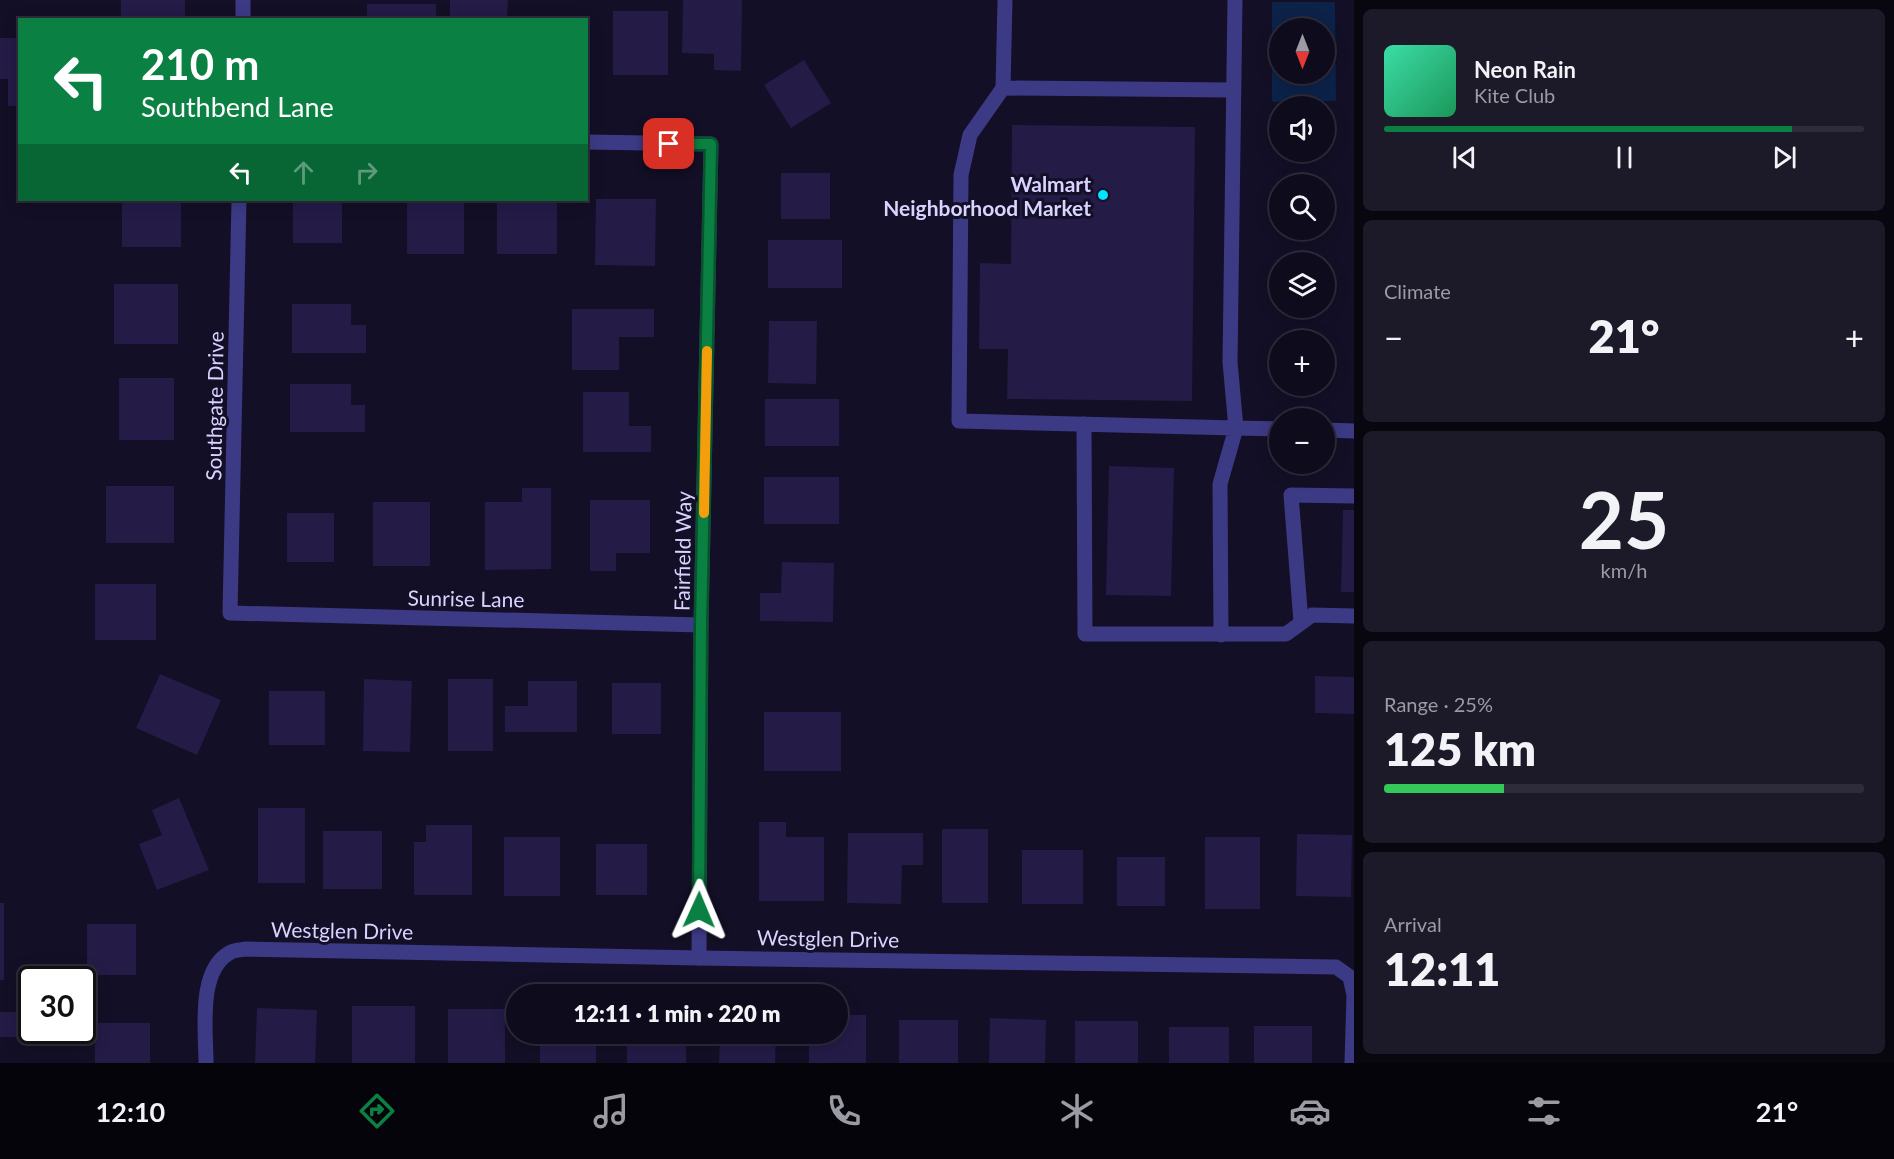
<!DOCTYPE html>
<meta charset="utf-8">
<style>
body{margin:0;font-family:Lato,sans-serif;background:#1c1929;color:#f1f3f6;height:100vh;display:flex;flex-direction:column;font-size:22px;white-space:nowrap}
*{box-sizing:border-box;margin:0}
p{font-size:20px;color:#9b9ba3}
.icon{flex:none;width:33px;height:33px;fill:none;stroke:currentColor;stroke-width:2;stroke-linecap:round;stroke-linejoin:round}
.map{position:relative;flex:1;overflow:hidden}
.drawer{display:flex;flex-direction:column;gap:9px;padding:9px;background:#08060f;width:540px}
.drawer>*{flex:none}
.guide{position:absolute;left:18px;top:18px;width:570px;height:183px;border-radius:0px;box-shadow:0 3px 15px #0003,0 0 0 2px #2e2b3b;background:#0b8043;color:#fff;overflow:hidden}
.needle{width:39px;rotate:180deg}
.controls{position:absolute;left:1269px;top:18px;display:grid;gap:12px}
.controls a{display:grid;place-items:center;width:66px;height:66px;border-radius:50%;background:#0e0b1c;box-shadow:0 3px 15px #0003,0 0 0 2px #2e2b3b;font-size:30px}
.speed{position:absolute;left:18px;top:966px;display:flex;gap:12px;font-size:30px;font-weight:700;text-align:center}
.speed>*{display:grid;place-content:center;width:78px;height:78px;border-radius:50%;background:#0e0b1c;box-shadow:0 3px 15px #0003,0 0 0 2px #2e2b3b;line-height:1}
.speed .limit{border:3px solid #111;border-radius:9px;background:#fff;color:#111}
.pin{position:absolute;display:grid;place-items:center;width:51px;height:51px;color:#fff;margin:-26px;border-radius:12px;box-shadow:0 3px 9px #0006}
.me{position:absolute;width:66px;margin:-33px;rotate:1deg;stroke-linejoin:round;filter:drop-shadow(0 0 4px #0008)}
.turn{display:flex;align-items:center;gap:21px;height:126px;padding:0 24px;font-size:27px}
.turn .icon{width:78px;height:78px;stroke-width:2.5}
.turn b{display:block;font-size:42px;line-height:51px}
.lanes{display:flex;align-items:center;height:57px;padding:0 24px;background:#0003;justify-content:center;gap:30px;direction:ltr}
.lanes .off{opacity:.35}
.big{font-size:45px;font-weight:800;line-height:1.1}
.drawer .widget{flex:1;display:flex;flex-direction:column;justify-content:center;gap:9px;min-width:0;padding:0 21px;border-radius:9px;background:#1c1929}
.drawer .dial{align-items:center;gap:0}
.dial b{font-size:78px;line-height:1}
.song{display:flex;align-items:center;gap:18px}
.cover{width:72px;height:72px;border-radius:9px;background:linear-gradient(135deg,hsl(160 70% 55%),hsl(150 70% 35%))}
.played{height:6px;border-radius:3px;background:linear-gradient(90deg,#0b8043 85%,#2e2b3b 85%)}
.keys{display:flex;justify-content:space-around;direction:ltr}
.heat{display:flex;justify-content:space-between;align-items:center;font-size:33px;direction:ltr}
.charge{height:9px;border-radius:4px;background:linear-gradient(90deg,#34c759 25%,#2e2b3b 0)}
.trip{position:absolute;left:506px;top:984px;width:342px;height:60px;border-radius:30px;background:#0e0b1c;box-shadow:0 3px 15px #0003,0 0 0 2px #2e2b3b;font-weight:800;line-height:60px;text-align:center}
.menu{display:flex;height:96px;justify-content:space-around;align-items:center;background:#06040b;color:#9b9ba3}
.menu .icon{width:42px;height:42px}
.menu .selected{color:#0b8043}
.menu b{font-size:27px;color:#f1f3f6}
main{display:flex;flex:1;min-height:0}
.map>svg:first-child{display:block}
.water{fill:#0c2248;fill-rule:evenodd}
.building{fill:#241b47}
.lines{fill:none;stroke-linecap:round;stroke-linejoin:round}
.lane{stroke:#3d3a85;stroke-width:15}
.street{stroke:#3d3a85;stroke-width:15}
.route-casing{stroke:#07532c;stroke-width:15}
.route{stroke:#0b8043;stroke-width:10}
.slow{stroke:#f59e0b;stroke-width:10}
.poi-dot{fill:#00e5ff;stroke:#130f26;stroke-width:2}
.labels{text-anchor:middle;dominant-baseline:central;stroke-width:6;stroke-linejoin:round;paint-order:stroke}
.poi-label{font-size:21px;font-weight:bold;fill:#d9d4ff;stroke:#130f26;text-anchor:end}
.street-label{font-size:21px;fill:#d9d4ff;stroke:#130f26}
</style>
<main>
<div class="map">
<svg width="1354" height="1063" viewBox="0 0 1354 1063">
<rect width="100%" height="100%" fill="#130f26"/>
<path class="water" d="M1272,2H1335L1336,101L1272,102ZM1280,28H1324V74H1280Z"/>
<g class="building">
<rect x="121" y="0" width="64" height="20"/>
<path d="M450,0H508L507,20H450Z"/>
<path d="M683,0H742L741,71L714,70V54L682,53Z"/>
<rect x="367" y="4" width="69" height="16"/>
<rect x="613" y="11" width="55" height="64"/>
<rect x="524" y="16" width="49" height="4"/>
<path d="M0,38H20V106H8V79H0Z"/>
<path d="M804,60L831,103L791,128L764,85Z"/>
<path d="M1012,125L1195,127L1192,401L1007,399L1008,349H979L980,263L1011,264Z"/>
<rect x="781" y="173" width="49" height="46"/>
<path d="M596,199H656L655,266L595,265Z"/>
<rect x="122" y="200" width="59" height="47"/>
<rect x="293" y="200" width="49" height="43"/>
<rect x="407" y="200" width="57" height="54"/>
<rect x="497" y="200" width="60" height="54"/>
<rect x="768" y="240" width="74" height="48"/>
<rect x="114" y="284" width="64" height="60"/>
<path d="M292,304H351V325H366V353H292Z"/>
<path d="M572,309H654V337H619V370H572Z"/>
<path d="M769,321H817L816,384L768,383Z"/>
<rect x="119" y="378" width="55" height="62"/>
<path d="M290,384H351V405H365V432H290Z"/>
<path d="M583,392H629V426H651V452H583Z"/>
<rect x="765" y="399" width="74" height="47"/>
<path d="M1109,466L1174,468L1171,596L1106,595Z"/>
<rect x="764" y="477" width="75" height="47"/>
<rect x="106" y="486" width="68" height="57"/>
<path d="M522,488H551V569L485,570V502H522Z"/>
<path d="M590,500H650V553H616V571H590Z"/>
<rect x="373" y="502" width="57" height="64"/>
<path d="M1343,510H1354V592H1341Z"/>
<rect x="287" y="513" width="47" height="49"/>
<path d="M782,562L834,563L833,622L760,621V593H781Z"/>
<rect x="95" y="584" width="61" height="56"/>
<path d="M160,674L221,700L197,755L136,728Z"/>
<path d="M1315,676L1354,677V714L1315,713Z"/>
<path d="M364,679L412,681L410,752L363,751Z"/>
<rect x="448" y="679" width="45" height="72"/>
<path d="M528,681H577V732H505V706H528Z"/>
<rect x="612" y="683" width="49" height="51"/>
<rect x="269" y="691" width="56" height="54"/>
<rect x="764" y="712" width="77" height="59"/>
<path d="M179,798L209,870L157,890L139,844L162,835L152,810Z"/>
<rect x="258" y="808" width="47" height="75"/>
<path d="M759,822H786V837H824V901H759Z"/>
<path d="M426,825H472V895H414V842H426Z"/>
<rect x="942" y="829" width="46" height="74"/>
<rect x="323" y="831" width="59" height="58"/>
<path d="M848,833H923V865H902L901,904L847,903Z"/>
<path d="M1297,834L1352,835L1351,897L1296,896Z"/>
<rect x="504" y="837" width="56" height="59"/>
<rect x="1205" y="837" width="55" height="72"/>
<rect x="596" y="844" width="51" height="51"/>
<rect x="1022" y="850" width="61" height="54"/>
<rect x="1117" y="857" width="48" height="49"/>
<rect x="0" y="903" width="4" height="77"/>
<rect x="87" y="924" width="49" height="51"/>
<rect x="352" y="1006" width="63" height="57"/>
<path d="M257,1008L317,1010L315,1063H255Z"/>
<rect x="448" y="1009" width="57" height="54"/>
<rect x="0" y="1012" width="16" height="25"/>
<path d="M837,1015H866V1063H809V1034H837Z"/>
<path d="M990,1018L1046,1020L1045,1063H989Z"/>
<rect x="899" y="1020" width="59" height="43"/>
<rect x="1075" y="1021" width="63" height="42"/>
<rect x="95" y="1023" width="55" height="40"/>
<rect x="1254" y="1026" width="58" height="37"/>
<rect x="1169" y="1027" width="60" height="36"/>
<rect x="540" y="1034" width="56" height="29"/>
<rect x="627" y="1034" width="59" height="29"/>
<path d="M720,1034H776L775,1063H719Z"/>
</g>
<g class="lines">
<g class="lane">
<path d="M1005,0L1003,88L1232,90"/>
<path d="M1235,0L1230,362L1236,428L1280,429"/>
<path d="M1003,88L970,135L961,175L959,421L1236,428L1220,484L1221,635"/>
<path d="M1084,424L1085,634H1286L1312,615L1354,616"/>
<path d="M1324,430L1354,431"/>
<path d="M1301,622L1291,495L1354,496"/>
</g>
<g class="street">
<path d="M243,20V0"/>
<path d="M586,142L711,144L701,625L699,958"/>
<path d="M239,200L230,613L701,625"/>
<path d="M206,1063C206,1031 197,969 231,952C235,950 241,950 245,949L699,958L1336,967L1350,977L1354,995L1352,1063"/>
</g>
</g>
<g class="lines">
<g class="route-casing">
<path id="route" d="M669,144H711L701,625L699,910"/>
</g>
<use href="#route" class="route"/>
<path class="slow" d="M704,513L707,351"/>
</g>
<circle class="poi-dot" cx="1103" cy="195" r="6"/>
<g class="labels">
<g class="poi-label">
<text x="1091" y="183">Walmart<tspan x="1091" dy="24">Neighborhood Market</tspan></text>
</g>
<g class="street-label">
<text transform="translate(214 406) rotate(-89)">Southgate Drive</text>
<text transform="translate(682 551) rotate(-89)">Fairfield Way</text>
<text transform="translate(466 598) rotate(1)">Sunrise Lane</text>
<text transform="translate(342 930) rotate(1)">Westglen Drive</text>
<text transform="translate(828 938) rotate(1)">Westglen Drive</text>
</g>
</g>
</svg>
<div class="controls">
<a><svg class="needle" viewBox="-14 -14 28 28"><path d="M0-13l5 13h-10z" fill="#e53935"/><path d="M0 13l5-13h-10z" fill="#9b9ba3"/></svg></a>
<a><svg class="icon" aria-label="sound" viewBox="0 0 24 24"><path d="M4 9h4l5-4v14l-5-4H4zM17 9q2 3 0 6"/></svg></a>
<a><svg class="icon" aria-label="search" viewBox="0 0 24 24"><circle cx="10" cy="10" r="6"/><path d="M15 15l6 6"/></svg></a>
<a><svg class="icon" aria-label="layers" viewBox="0 0 24 24"><path d="M12 4l9 5-9 5-9-5zM3 14l9 5 9-5"/></svg></a>
<a>+</a>
<a>−</a>
</div>
<div class="speed"><div class="limit">30</div></div>
<div class="pin" style="left:669px;top:144px;background:#d93025"><svg class="icon" aria-label="arrive" viewBox="0 0 24 24"><path d="M6 21V4h12l-3 4 3 4H6"/></svg></div>
<svg class="me" style="left:699px;top:910px" viewBox="-20 -20 40 40"><path d="M0-17L14 15 0 8-14 15z" fill="#0b8043" stroke="#fff" stroke-width="4"/></svg>
<div class="trip">12:11 · 1 min · 220 m</div>
<div class="guide">
<div class="turn"><svg class="icon" aria-label="left" viewBox="0 0 24 24"><path d="M17 20v-9H6M10 6l-5 5 5 5"/></svg><div><b>210 m</b>Southbend Lane</div></div>
<div class="lanes"><svg class="icon" aria-label="left" viewBox="0 0 24 24"><path d="M17 20v-9H6M10 6l-5 5 5 5"/></svg><svg class="icon off" aria-label="ahead" viewBox="0 0 24 24"><path d="M12 20V5M6 11l6-6 6 6"/></svg><svg class="icon off" aria-label="right" viewBox="0 0 24 24"><path d="M7 20v-9h11M14 6l5 5-5 5"/></svg></div>
</div>
</div>
<section class="drawer">
<div class="widget">
<div class="song"><i class="cover"></i><div><b>Neon Rain</b><p>Kite Club</p></div></div>
<div class="played"></div>
<div class="keys"><svg class="icon" aria-label="previous" viewBox="0 0 24 24"><path d="M18 5L8 12l10 7zM5 5v14"/></svg><svg class="icon" aria-label="pause" viewBox="0 0 24 24"><path d="M8 5v14M16 5v14"/></svg><svg class="icon" aria-label="next" viewBox="0 0 24 24"><path d="M6 5l10 7-10 7zM19 5v14"/></svg></div>
</div>
<div class="widget"><p>Climate</p>
<div class="heat"><a>−</a><b class="big">21°</b><a>+</a></div>
</div>
<div class="widget dial"><b>25</b><p>km/h</p></div>
<div class="widget"><p>Range · 25%</p><b class="big">125 km</b><div class="charge"></div></div>
<div class="widget"><p>Arrival</p><b class="big">12:11</b></div>
</section>
</main>
<nav class="menu">
<b>12:10</b>
<svg class="icon selected" aria-label="directions" viewBox="0 0 24 24"><path d="M12 3l9 9-9 9-9-9zM9 14v-3h6M13 9l2 2-2 2"/></svg>
<svg class="icon" aria-label="music" viewBox="0 0 24 24"><path d="M9 18V5l10-2v13"/><circle cx="6" cy="18" r="3"/><circle cx="16" cy="16" r="3"/></svg>
<svg class="icon" aria-label="phone" viewBox="0 0 24 24"><path d="M5 4h4l2 5-3 2q2 4 5 5l2-3 5 2v4C11 20 4 13 5 4z"/></svg>
<svg class="icon" aria-label="climate" viewBox="0 0 24 24"><path d="M12 3v18M4 7l16 10M4 17L20 7"/></svg>
<svg class="icon" aria-label="car" viewBox="0 0 24 24"><path d="M5 17H2v-5l4-1 3-4h7l3 4 3 1v5h-3M9 17h6M6 11h13"/><circle cx="7" cy="17" r="2"/><circle cx="17" cy="17" r="2"/></svg>
<svg class="icon" aria-label="filters" viewBox="0 0 24 24"><path d="M4 7h16M4 17h16"/><circle cx="9" cy="7" r="2"/><circle cx="15" cy="17" r="2"/></svg>
<b>21°</b>
</nav>
